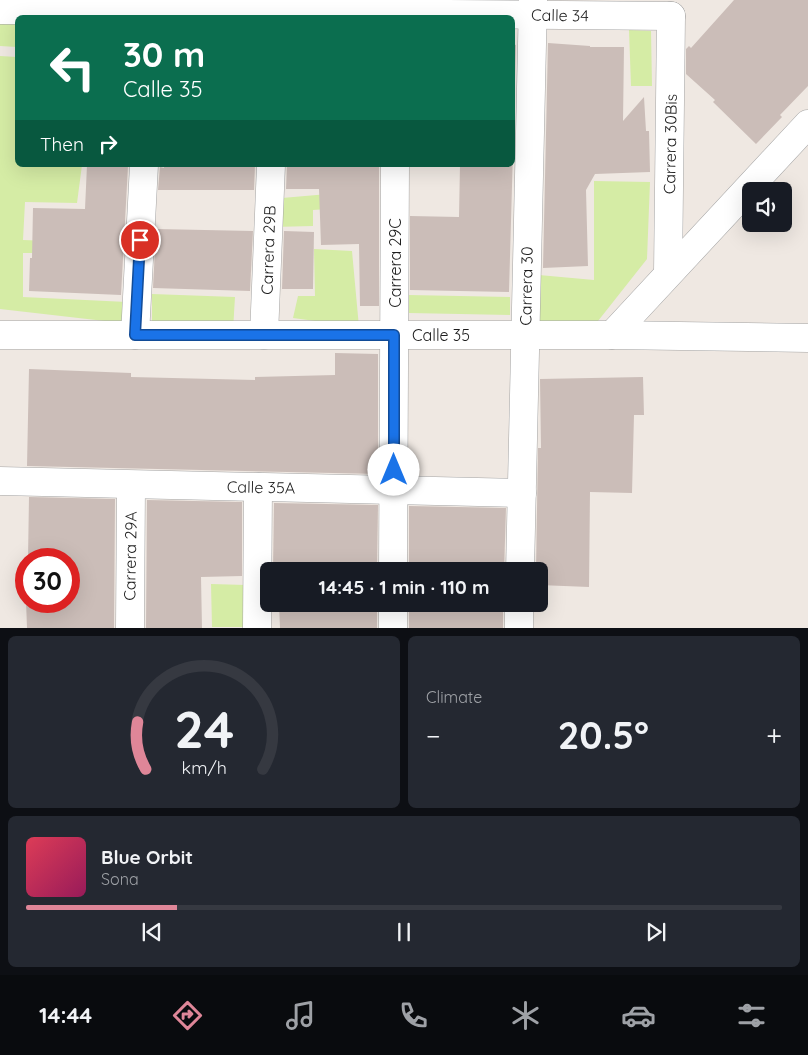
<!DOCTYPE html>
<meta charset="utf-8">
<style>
body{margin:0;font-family:Quicksand,sans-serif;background:#242831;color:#f1f3f6;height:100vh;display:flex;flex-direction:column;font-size:19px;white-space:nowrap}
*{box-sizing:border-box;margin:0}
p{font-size:16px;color:#9ea1a6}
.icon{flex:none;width:28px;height:28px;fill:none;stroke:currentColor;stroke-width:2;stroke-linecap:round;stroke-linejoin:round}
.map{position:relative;height:628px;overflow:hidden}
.details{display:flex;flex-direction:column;gap:8px;padding:8px;background:#0d0f14;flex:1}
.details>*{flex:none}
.top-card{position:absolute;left:15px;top:15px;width:500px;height:152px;border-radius:8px;box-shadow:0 5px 20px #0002;background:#0b6e4f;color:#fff;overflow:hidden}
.buttons{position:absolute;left:742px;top:182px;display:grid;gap:10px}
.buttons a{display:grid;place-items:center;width:50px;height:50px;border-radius:8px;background:#171b24;box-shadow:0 5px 20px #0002;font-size:25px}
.speed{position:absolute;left:15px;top:548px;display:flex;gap:10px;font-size:25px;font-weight:700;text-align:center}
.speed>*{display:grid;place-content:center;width:65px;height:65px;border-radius:50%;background:#171b24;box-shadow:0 5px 20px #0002;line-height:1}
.speed .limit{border:8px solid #d22;background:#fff;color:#111}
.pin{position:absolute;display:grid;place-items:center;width:42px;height:42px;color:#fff;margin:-21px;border:2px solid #fff;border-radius:50%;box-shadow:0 1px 5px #0007}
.me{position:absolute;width:55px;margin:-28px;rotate:0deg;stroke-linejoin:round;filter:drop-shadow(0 0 4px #0008)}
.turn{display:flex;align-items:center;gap:18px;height:105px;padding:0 25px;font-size:22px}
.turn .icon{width:65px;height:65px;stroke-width:2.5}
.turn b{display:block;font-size:35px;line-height:42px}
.then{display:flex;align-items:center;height:48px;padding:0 25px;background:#0003;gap:10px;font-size:19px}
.big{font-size:38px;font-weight:700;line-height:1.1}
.details .card{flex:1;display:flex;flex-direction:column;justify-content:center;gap:8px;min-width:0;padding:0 18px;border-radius:8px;background:#242831}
.details .dial{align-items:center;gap:0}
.dial svg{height:130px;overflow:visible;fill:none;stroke:#363941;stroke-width:7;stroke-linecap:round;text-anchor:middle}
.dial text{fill:#f1f3f6;stroke:none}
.song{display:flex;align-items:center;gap:15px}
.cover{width:60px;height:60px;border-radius:8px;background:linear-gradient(135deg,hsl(350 70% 55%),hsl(330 70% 35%))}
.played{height:5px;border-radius:2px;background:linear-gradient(90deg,#df8698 20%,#363941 20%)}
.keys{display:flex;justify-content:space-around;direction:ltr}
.heat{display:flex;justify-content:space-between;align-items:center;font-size:28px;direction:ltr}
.details .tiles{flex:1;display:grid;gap:8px;grid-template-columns:1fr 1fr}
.card:last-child{grid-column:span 2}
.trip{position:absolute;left:260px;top:562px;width:288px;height:50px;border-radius:8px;background:#171b24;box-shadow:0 5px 20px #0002;font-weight:700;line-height:50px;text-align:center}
.tabs{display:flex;height:80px;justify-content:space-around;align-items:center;background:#090b0e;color:#9ea1a6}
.tabs .icon{width:35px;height:35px}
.tabs .selected{color:#df8698}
.tabs b{font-size:22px;color:#f1f3f6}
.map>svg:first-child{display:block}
.grass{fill:#d5eca5}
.building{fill:#cbbdb8}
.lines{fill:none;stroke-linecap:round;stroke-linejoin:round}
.minor-casing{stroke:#a4a4a4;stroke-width:29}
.minor{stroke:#fff;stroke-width:28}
.route-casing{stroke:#114b97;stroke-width:12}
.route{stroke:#1a73e8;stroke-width:9}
.labels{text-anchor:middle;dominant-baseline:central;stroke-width:4.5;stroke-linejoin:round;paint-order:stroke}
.street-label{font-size:16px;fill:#1d1d1d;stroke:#fff}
</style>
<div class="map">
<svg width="808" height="628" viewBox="0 0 808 628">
<rect width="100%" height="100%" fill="#efe8e2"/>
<g class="grass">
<path d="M0,15L18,18L17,47L0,46Z"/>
<path d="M629,30L651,31L652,86H631Z"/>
<path d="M0,56L17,57L18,165H82L77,203L25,202L23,240L77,242L75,253H23V297L127,302L122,323L0,309Z"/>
<path d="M594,181L650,182L647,259L598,321H533L528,274L594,280Z"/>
<path d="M328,194L329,209L313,210V226L273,227L282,198Z"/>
<path d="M314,249L352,251L359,327L293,318L298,296H315Z"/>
<path d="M152,294L235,297L233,330L152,322Z"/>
<path d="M409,295L510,297V315L409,313Z"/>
<path d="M211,584L246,585L247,627H212Z"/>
</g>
<g class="building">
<path d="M734,0H808V86L780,115L782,117L756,144L713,102L715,100L686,74V49L689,46L691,48Z"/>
<path d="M548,43L590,46V47H624L623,121L644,97L646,131H649L650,172L595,174L586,190L588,266L543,268Z"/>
<path d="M512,44L516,45L509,292L410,290V216L459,217L460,165H512Z"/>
<path d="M87,165L128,166L121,295L29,291L30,258H32L33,208L85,209Z"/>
<path d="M164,165H255L254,190H158L160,167L164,168Z"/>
<path d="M287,165H379V306H360L359,244L321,245L319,189H286Z"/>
<path d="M156,229L253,231L250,291L153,288Z"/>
<path d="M284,231L314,232L313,289H282Z"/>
<path d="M335,353L378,354V474L27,466L29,369L131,373V377L255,380V377L335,375Z"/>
<path d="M643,377L644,415H634L632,493L590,492L589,587L539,585V571H536L538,448H541L540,379Z"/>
<path d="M29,497L115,499L114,628H27L26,601H69V559H28Z"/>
<path d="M147,500L242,502V576L201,577L202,628H146Z"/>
<path d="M274,503L378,505L377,571H273Z"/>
<path d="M409,506L506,508L504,571H409Z"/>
<path d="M279,604H377V628H280Z"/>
<rect x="409" y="604" width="94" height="24"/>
</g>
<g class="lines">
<g class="minor-casing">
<g id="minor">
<path d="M0,10L671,16"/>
<path d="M668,273L671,16"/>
<path d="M0,335H612L808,338"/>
<path d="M135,335L144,165"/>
<path d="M264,335L271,165"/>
<path d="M612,335L808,124"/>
<path d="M0,481L522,493"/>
<path d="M393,571L395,165"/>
<path d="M520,571L533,0"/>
<path d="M130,628L131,485"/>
<path d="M257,628L258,487"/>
<path d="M393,628V604"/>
<path d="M519,628V604"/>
</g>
</g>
<use href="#minor" class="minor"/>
</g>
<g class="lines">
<g class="route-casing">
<path id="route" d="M140,240L135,335H394V470"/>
</g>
<use href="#route" class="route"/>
</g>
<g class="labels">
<g class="street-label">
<text transform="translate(560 15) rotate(1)">Calle 34</text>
<text transform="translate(670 144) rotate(-89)">Carrera 30Bis</text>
<text transform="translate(268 250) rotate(-88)">Carrera 29B</text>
<text transform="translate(395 263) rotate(-90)">Carrera 29C</text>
<text transform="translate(526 286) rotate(-89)">Carrera 30</text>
<text x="441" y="335">Calle 35</text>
<text transform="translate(261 487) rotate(1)">Calle 35A</text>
<text transform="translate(130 556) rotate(-89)">Carrera 29A</text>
</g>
</g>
</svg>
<div class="buttons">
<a><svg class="icon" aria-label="sound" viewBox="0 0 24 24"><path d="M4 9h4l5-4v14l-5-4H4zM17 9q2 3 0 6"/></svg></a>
</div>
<div class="speed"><div class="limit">30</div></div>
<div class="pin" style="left:140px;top:240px;background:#d93025"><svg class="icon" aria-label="arrive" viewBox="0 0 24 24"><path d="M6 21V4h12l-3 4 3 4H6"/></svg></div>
<svg class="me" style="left:394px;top:470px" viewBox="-20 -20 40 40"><circle r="19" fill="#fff"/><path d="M0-13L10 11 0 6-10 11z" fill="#1a73e8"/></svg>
<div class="trip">14:45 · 1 min · 110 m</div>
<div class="top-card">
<div class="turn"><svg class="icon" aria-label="left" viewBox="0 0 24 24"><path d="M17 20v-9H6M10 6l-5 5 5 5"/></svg><div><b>30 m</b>Calle 35</div></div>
<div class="then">Then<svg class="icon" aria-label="right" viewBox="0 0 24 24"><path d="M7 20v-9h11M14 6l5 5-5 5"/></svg></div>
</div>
</div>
<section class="details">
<div class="tiles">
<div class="card dial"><svg viewBox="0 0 100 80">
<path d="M14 69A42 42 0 1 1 86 69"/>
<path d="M14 69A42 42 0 0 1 9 40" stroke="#df8698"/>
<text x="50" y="56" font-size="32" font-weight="700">24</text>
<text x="50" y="72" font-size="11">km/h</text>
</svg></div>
<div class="card"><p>Climate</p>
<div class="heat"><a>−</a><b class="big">20.5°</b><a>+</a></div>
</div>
<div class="card">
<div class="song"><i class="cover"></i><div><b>Blue Orbit</b><p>Sona</p></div></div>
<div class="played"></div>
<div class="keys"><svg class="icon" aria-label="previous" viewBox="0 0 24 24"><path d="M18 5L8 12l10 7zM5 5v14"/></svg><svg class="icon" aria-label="pause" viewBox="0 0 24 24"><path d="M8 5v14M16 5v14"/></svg><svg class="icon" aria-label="next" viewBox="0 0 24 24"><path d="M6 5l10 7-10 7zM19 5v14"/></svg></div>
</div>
</div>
</section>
<nav class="tabs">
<b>14:44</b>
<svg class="icon selected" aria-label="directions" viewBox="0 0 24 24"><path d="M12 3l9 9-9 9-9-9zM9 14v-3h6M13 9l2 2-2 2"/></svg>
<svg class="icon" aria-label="music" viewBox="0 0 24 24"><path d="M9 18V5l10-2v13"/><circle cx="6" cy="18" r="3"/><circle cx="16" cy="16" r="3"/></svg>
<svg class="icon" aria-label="phone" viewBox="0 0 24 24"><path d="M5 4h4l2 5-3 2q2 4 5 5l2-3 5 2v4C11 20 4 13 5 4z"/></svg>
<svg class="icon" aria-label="climate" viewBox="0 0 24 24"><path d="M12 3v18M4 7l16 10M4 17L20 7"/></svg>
<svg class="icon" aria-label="car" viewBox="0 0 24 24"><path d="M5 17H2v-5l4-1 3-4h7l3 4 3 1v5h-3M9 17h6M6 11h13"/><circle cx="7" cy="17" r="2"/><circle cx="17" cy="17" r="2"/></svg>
<svg class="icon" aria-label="filters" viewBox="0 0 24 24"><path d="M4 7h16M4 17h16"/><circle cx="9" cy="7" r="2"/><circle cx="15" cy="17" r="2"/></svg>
</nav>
